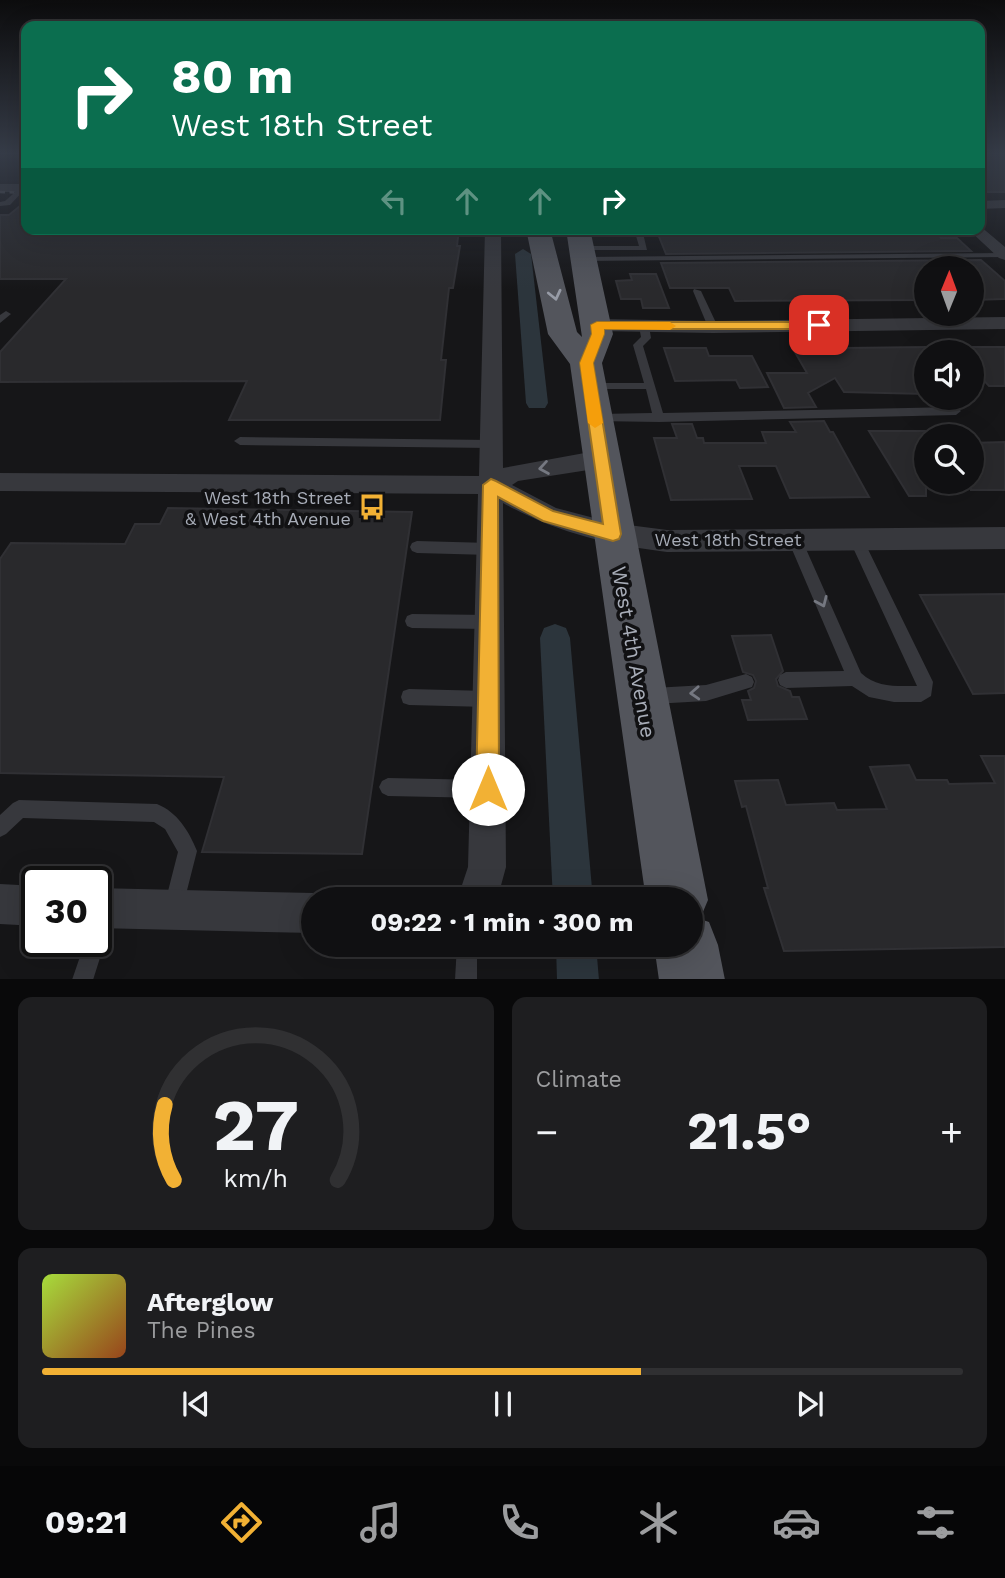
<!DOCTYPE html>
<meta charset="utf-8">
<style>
body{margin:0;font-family:"Work Sans",sans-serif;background:#1e1e20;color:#f1f3f6;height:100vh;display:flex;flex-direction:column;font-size:26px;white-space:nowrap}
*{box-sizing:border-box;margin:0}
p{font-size:23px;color:#9c9d9f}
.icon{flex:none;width:38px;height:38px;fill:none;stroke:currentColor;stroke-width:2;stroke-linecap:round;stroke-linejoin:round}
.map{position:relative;height:979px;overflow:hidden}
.drawer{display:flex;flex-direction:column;gap:18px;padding:18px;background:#09090a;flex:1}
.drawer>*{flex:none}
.hud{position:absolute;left:21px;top:21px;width:964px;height:214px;border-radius:14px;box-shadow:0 7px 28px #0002,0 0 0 2px #303032;background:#0b6e4f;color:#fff;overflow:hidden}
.needle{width:46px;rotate:1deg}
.tools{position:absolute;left:914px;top:256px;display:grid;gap:14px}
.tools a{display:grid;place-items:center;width:70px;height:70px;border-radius:50%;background:#101012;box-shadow:0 7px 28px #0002,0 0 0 2px #303032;font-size:35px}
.speed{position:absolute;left:21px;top:866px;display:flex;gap:14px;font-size:35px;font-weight:700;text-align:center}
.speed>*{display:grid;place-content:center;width:91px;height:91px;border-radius:50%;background:#101012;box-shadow:0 7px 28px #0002,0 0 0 2px #303032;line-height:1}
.speed .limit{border:4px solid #111;border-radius:10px;background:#fff;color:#111}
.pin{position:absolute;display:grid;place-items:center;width:60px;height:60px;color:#fff;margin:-30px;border-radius:14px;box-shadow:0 4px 10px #0006}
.me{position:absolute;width:77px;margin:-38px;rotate:0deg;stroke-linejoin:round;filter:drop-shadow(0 0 5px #0008)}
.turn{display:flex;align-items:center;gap:24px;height:147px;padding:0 35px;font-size:32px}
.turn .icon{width:91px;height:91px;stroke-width:2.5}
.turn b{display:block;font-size:49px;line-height:60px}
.lanes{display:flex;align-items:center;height:66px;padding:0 35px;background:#0003;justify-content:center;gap:35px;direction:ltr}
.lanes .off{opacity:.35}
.big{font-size:52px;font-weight:700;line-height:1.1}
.drawer .tile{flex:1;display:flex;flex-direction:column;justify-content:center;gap:10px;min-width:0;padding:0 24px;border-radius:14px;background:#1e1e20}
.drawer .dial{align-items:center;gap:0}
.dial svg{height:182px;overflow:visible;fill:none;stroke:#303032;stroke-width:7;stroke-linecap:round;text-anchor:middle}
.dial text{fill:#f1f3f6;stroke:none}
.song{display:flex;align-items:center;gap:21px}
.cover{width:84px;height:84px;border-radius:10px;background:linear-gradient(135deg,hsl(80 70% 55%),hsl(20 70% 35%))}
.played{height:7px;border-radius:4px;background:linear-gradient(90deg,#f2b134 65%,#303032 65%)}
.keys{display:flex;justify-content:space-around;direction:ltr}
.heat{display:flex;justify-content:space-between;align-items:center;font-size:38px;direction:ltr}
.drawer .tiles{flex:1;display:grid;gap:18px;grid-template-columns:1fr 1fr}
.tile:last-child{grid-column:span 2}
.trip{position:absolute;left:301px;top:887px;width:402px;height:70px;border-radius:35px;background:#101012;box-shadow:0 7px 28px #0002,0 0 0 2px #303032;font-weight:700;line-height:70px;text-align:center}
.dock{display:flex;height:112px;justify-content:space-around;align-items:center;background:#060607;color:#9c9d9f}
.dock .icon{width:49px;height:49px}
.dock .selected{color:#f2b134}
.dock b{font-size:32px;color:#f1f3f6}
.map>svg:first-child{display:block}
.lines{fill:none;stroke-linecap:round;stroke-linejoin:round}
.canal{fill:#2c353c;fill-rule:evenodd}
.building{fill:#29292c;stroke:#303034;stroke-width:2}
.lane{fill:#37383d;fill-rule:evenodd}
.street{fill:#37383d;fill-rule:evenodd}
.primary{fill:#53555c;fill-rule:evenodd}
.rail{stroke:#4a4c52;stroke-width:2.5;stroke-dasharray:5 4.5;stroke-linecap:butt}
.oneway{stroke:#979ba6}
.oneway2{stroke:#757881}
.route{fill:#f2b134;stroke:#9d7322;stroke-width:2}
.slow{fill:#f59e0b}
.labels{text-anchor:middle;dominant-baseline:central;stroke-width:7;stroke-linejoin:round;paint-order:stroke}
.poi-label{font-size:18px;fill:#a8adb8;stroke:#111113;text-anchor:end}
.street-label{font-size:18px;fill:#a8adb8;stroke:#111113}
.near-street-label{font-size:21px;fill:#a8adb8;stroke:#111113}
</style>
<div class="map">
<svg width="1005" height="980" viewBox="0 0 1005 980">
<rect width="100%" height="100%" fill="#161618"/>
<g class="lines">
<g class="canal">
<path d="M523,249L531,254L548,403L545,408H529L526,403L515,254Z"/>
<path d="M555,624L566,628L570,638L593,900H553L540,638L544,628Z"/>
<path d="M556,945H596L599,980H557Z"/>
</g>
</g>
<g class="building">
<rect x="980" y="152" width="25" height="40"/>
<path d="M26,201V229H459L457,246H460L453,288H449L441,360H446L440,420H229L247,381L0,382V352L66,279H0V215H9Z"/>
<path d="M656,229H932L941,238H957L971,251L666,254Z"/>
<path d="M981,260L1005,281V299L971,300V268H926V300L735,301L729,288H670L661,263Z"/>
<path d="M630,274H656L669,308H643L641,299H621L616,281L632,280Z"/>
<path d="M844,346L846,348L926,347V394L844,392L835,378L808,393L816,407L784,408L767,373H807L792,347Z"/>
<path d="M971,347H1005V386H989L971,366Z"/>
<path d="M664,348H706L709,356H752L768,387L740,388L736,380L675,381Z"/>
<path d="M824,421L830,432H833L869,497L790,498L776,466H739L752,499L671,500L654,438H677L672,424H692L697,438H703L704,443H766L762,432H796L790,422Z"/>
<path d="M869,431H926V496H909Z"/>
<path d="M1005,442V490H971V443Z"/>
<path d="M168,508L412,512L362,854L202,852L224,777L0,773V559L11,543L125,544L135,524H160Z"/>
<path d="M1005,594V693L973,694L920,595Z"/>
<path d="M771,635L783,671L776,679L778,686L790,691L792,697H799L807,719L748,720L742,700H751L748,691L754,688L756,681L753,675L743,672L732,636Z"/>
<path d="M981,756H1005V947L784,951L764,888H768L746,806L742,807L735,781L778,780L786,805L834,803L837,810L887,809L870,767L909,765L916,780H947L949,784L995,783Z"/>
</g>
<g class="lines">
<g class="lane">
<path d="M0,152H4L0,154Z"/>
<path d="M21,187L26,188L10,205L0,206V202L5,201Z"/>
<path d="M634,229H642L647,250H581L577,248L581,246H639Z"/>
<path d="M1005,253V257L584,261L580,259L584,257Z"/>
<path d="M694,289L701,291L718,327L716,329H710L708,327L693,291Z"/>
<path d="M6,311L11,314L0,323V315Z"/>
<path d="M644,323L649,326L651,338L643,346L663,413L956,407L961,411L956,415L659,422L595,421L594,418L599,414L652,413L646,389H590L585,386L590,383H644L633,345L641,337L639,326Z"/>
<path d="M240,437L491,440L497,444L491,448L240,445L234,441Z"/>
<path d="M856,534L861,535L933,682L931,696L921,702H894L869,697L852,686L786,688L780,685L778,680L780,675L786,672L844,671L788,540L790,536L795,535L800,536L802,540L861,673C877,688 896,686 917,686L849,539L851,535Z"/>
<path d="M417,541L490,543L495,545L497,549L495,553L490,555L417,553L412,551L410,547L412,543Z"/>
<path d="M412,614L489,615L494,617L496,622L494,627L489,629L412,628L407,626L405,621L407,616Z"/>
<path d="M746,674L752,677L754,682L752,687L706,701L653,704L647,702L645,696L647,690L653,688L706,685Z"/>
<path d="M409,689L488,691L494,693L496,699L494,705L488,707L409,705L403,703L401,697L403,691Z"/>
<path d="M388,778L484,780L490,783L493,789L490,795L484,798L388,796L382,793L379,787L382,781Z"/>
<path d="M19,800L157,804C177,812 189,831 197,851L182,910L175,913L168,910L165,903L178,852L165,829L154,822L23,818L6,834L0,837V815L13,803Z"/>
<path d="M96,932L102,935L105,942L93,980H72L85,942H96Z"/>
<path d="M457,945H477V980H455Z"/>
</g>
<g class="street">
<rect x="0" y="184" width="26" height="8"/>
<path d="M1005,200V208L980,209V201Z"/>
<path d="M980,226L1005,247V260L999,258L968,229H980Z"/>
<path d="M485,229H501L503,468L601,450L609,453L613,459L609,465L601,468L518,481L512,485L556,508L613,523L667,530L1005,527V549L667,552C605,544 558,533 503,503L506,867L497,900H457L468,867L478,494L0,491V473L479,476Z"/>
<path d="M1005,317V329L713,333L597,331L588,325L597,319L713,321Z"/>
<path d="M0,884L37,886V926L0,924Z"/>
<path d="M96,888L313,893L327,900H313V933L96,928Z"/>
</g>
<path class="primary" d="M526,229H550L577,332L582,337L566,229H590L613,334L602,363L708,900L700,919L709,922L718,945L725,980H659L654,945H691V900H646L570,364L548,334Z"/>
<path class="rail" d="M0,192L26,193"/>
</g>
<defs><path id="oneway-chevron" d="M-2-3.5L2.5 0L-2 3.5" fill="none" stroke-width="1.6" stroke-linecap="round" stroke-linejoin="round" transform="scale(1.75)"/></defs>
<use class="oneway" href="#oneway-chevron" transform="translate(555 295) rotate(77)"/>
<g class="oneway2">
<use href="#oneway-chevron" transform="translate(544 468) rotate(171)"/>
<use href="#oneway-chevron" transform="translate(822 602) rotate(66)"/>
<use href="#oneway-chevron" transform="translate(695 693) rotate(177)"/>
</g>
<linearGradient id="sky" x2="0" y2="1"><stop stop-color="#0c0c0d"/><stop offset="0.53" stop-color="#363c48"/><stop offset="1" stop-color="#363c48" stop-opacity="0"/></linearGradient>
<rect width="1005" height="289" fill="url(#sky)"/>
<path class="route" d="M597,322H819L825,325L819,329H604V334L593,363L621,534L619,539L613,541L543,521L498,497L499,789L496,797L488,801L480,797L476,789L483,485L491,479L496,481L553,511L603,524L580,363L592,334L591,325Z"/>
<path class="slow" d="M597,322H670L676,326L670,330L604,329V334L593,363L603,423L595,428L588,423L580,363L592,334L591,325Z"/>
<defs>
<g id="bus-bare" transform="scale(2.1)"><path d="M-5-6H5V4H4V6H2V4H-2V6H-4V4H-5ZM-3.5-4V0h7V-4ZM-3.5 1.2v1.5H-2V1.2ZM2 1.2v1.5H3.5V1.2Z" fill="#f2b134" stroke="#111113" stroke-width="2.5" paint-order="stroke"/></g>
</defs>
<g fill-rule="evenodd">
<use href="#bus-bare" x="372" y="507"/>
</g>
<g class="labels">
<g class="poi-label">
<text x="351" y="497">West 18th Street<tspan x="351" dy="21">&amp; West 4th Avenue</tspan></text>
</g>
<g class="street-label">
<text x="728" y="539">West 18th Street</text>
</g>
<g class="near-street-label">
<text transform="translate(634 652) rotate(80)">West 4th Avenue</text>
</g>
</g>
</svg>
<div class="tools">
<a><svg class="needle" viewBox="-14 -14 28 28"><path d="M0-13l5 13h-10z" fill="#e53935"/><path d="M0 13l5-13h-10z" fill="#9c9d9f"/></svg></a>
<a><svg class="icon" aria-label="sound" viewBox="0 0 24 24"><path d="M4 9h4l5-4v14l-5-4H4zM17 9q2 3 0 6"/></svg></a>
<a><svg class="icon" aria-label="search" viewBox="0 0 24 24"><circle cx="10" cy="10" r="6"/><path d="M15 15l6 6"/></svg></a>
</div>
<div class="speed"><div class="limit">30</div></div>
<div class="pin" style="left:819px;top:325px;background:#d93025"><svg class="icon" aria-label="arrive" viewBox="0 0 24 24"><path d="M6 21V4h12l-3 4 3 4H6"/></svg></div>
<svg class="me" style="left:488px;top:789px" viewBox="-20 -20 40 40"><circle r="19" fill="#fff"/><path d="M0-13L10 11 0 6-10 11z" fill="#f2b134"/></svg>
<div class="trip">09:22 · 1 min · 300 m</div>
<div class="hud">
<div class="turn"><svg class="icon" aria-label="right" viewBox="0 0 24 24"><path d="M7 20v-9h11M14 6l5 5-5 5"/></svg><div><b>80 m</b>West 18th Street</div></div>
<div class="lanes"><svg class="icon off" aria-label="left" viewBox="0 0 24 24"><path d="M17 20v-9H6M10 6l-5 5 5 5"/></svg><svg class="icon off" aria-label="ahead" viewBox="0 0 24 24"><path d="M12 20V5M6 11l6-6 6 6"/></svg><svg class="icon off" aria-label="ahead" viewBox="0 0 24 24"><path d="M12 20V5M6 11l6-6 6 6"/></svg><svg class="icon" aria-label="right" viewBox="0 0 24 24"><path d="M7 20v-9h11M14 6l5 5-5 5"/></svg></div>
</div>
</div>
<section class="drawer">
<div class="tiles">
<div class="tile dial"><svg viewBox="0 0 100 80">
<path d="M14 69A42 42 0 1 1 86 69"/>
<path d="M14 69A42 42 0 0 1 10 36" stroke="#f2b134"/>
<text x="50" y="56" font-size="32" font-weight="700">27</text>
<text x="50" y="72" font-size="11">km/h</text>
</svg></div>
<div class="tile"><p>Climate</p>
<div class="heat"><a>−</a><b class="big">21.5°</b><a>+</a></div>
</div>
<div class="tile">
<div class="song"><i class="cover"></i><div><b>Afterglow</b><p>The Pines</p></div></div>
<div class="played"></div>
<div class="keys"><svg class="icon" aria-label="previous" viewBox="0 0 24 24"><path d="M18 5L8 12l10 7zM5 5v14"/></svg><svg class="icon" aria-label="pause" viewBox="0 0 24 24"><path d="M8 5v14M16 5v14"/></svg><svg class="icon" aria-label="next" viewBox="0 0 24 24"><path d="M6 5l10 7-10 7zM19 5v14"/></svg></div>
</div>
</div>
</section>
<nav class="dock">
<b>09:21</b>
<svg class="icon selected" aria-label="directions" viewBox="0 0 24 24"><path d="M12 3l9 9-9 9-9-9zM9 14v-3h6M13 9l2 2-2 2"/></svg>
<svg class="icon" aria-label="music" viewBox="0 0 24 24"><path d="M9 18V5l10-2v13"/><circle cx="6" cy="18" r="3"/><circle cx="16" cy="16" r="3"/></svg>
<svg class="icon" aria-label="phone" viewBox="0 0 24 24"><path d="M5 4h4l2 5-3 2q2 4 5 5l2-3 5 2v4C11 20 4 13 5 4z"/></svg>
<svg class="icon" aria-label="climate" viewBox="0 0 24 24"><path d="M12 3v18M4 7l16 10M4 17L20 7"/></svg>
<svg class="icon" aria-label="car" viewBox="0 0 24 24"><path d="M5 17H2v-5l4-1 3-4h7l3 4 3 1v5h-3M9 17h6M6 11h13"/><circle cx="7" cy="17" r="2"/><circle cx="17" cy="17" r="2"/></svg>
<svg class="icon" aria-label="filters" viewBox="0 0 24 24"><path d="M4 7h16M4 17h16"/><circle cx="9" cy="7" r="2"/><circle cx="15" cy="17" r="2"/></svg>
</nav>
